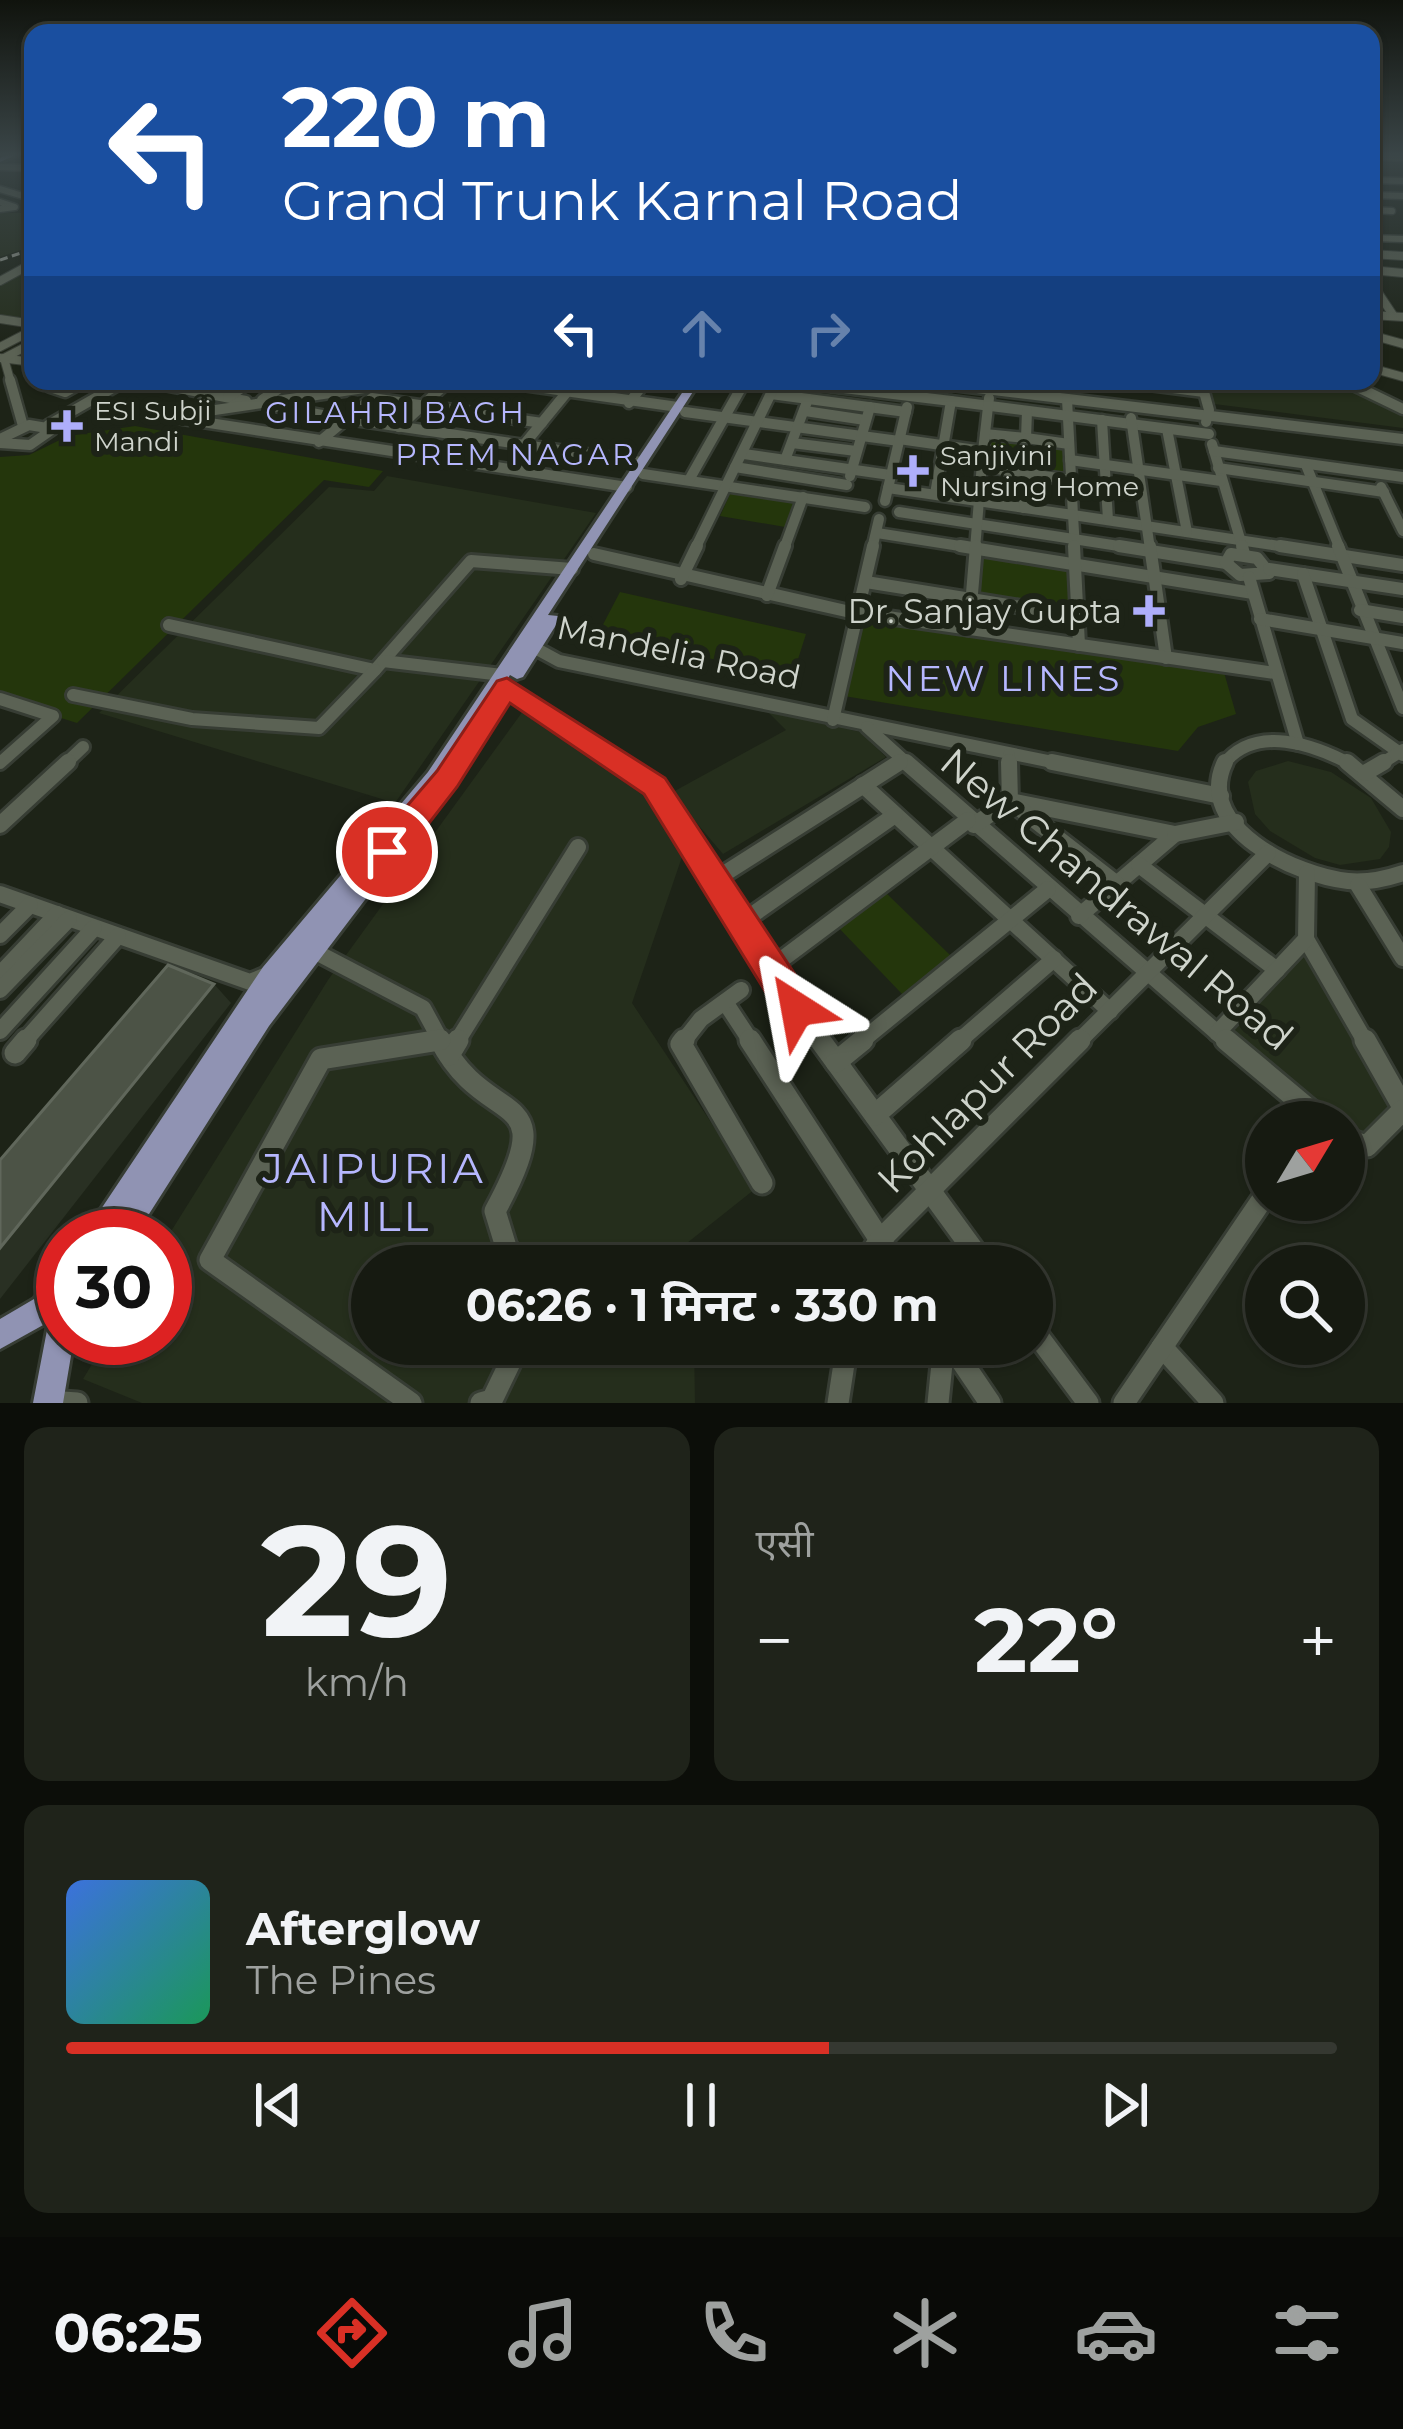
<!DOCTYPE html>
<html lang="hi">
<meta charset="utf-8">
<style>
body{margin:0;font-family:Montserrat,"Noto Sans Devanagari",sans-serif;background:#1f231a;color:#f1f3f6;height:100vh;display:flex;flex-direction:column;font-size:45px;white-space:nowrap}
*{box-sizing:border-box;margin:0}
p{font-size:39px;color:#9ea19f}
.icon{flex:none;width:66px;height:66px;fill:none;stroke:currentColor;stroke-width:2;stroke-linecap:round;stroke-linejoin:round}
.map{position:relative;height:1403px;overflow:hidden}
.side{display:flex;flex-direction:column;gap:24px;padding:24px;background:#0c0e09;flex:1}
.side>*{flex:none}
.guide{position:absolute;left:24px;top:24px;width:1356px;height:366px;border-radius:24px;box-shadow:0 3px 9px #0004,0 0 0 3px #353831;background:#1a4fa0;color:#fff;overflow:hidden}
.needle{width:78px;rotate:52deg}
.controls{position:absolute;left:1245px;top:1101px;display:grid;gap:24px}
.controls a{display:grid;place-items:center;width:120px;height:120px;border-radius:50%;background:#161a11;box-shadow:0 3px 9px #0004,0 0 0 3px #353831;font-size:60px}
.speed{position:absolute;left:36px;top:1209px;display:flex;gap:24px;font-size:60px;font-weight:700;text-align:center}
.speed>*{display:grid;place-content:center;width:156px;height:156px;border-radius:50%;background:#161a11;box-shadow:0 3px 9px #0004,0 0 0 3px #353831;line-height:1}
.speed .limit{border:18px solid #d22;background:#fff;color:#111}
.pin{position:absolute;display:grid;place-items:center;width:102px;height:102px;color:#fff;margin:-51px;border:6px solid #fff;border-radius:50%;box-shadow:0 3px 12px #0007}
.me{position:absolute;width:132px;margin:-66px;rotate:326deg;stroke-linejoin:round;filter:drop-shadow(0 0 9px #0008)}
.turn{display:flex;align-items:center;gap:42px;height:252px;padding:0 60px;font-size:54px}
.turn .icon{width:156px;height:156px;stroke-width:2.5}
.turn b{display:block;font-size:84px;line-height:102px}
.lanes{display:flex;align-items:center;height:114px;padding:0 60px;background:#0003;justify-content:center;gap:60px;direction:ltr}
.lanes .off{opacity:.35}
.big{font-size:90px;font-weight:700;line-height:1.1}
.side .card{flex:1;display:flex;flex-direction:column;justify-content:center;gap:18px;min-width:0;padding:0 42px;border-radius:24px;background:#1f231a}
.side .dial{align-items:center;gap:0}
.dial b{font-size:156px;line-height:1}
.song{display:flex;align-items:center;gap:36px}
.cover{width:144px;height:144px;border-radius:18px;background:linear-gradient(135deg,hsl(220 70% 55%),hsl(150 70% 35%))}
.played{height:12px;border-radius:6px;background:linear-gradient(90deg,#d93025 60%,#353831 60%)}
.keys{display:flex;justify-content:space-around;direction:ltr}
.heat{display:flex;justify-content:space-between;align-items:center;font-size:66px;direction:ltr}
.side .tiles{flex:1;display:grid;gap:24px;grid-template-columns:1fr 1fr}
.card:last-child{grid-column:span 2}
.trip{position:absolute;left:351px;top:1245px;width:702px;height:120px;border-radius:60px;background:#161a11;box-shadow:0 3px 9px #0004,0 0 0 3px #353831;font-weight:700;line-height:120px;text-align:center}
.tabs{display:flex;height:192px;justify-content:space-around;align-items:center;background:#090a07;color:#9ea19f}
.tabs .icon{width:84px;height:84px}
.tabs .selected{color:#d93025}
.tabs b{font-size:54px;color:#f1f3f6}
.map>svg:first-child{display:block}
.built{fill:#252e1c}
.green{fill:#24360c}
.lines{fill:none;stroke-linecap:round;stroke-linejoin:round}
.minor-far5-casing{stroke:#373d34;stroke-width:9}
.minor-far4-casing{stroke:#373d34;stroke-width:10}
.minor-far3-casing{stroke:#373d34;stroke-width:15}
.minor-far2-casing{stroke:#373d34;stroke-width:18}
.minor-far1-casing{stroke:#373d34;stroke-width:22}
.minor-casing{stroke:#373d34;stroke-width:27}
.major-casing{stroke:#373d34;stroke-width:6}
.minor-far5{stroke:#5b6254;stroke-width:6}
.minor-far4{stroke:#5b6254;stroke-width:8}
.minor-far3{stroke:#5b6254;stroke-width:10}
.minor-far2{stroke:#5b6254;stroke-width:12}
.minor-far1{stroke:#5b6254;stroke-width:16}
.minor{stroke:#5b6254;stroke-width:21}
.major{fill:#9093b3;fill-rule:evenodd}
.rail{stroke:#8f948b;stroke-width:3;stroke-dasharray:8 4.5;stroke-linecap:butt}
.shaded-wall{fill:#293023}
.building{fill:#4c5346;stroke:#60675b;stroke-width:3}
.route{fill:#d93025;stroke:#8d1f18;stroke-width:3}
.poi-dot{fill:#aeaefb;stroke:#1d2317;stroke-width:4.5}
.labels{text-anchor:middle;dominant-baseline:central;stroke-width:12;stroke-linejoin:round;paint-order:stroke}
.far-poi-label{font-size:27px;fill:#cfd4cc;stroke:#1d2317;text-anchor:start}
.far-neighbourhood-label{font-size:30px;letter-spacing:3px;fill:#b6b7fe;stroke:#1d2317}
.poi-label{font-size:33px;fill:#cfd4cc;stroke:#1d2317;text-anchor:end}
.street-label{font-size:33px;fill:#cfd4cc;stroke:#1d2317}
.neighbourhood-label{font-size:36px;letter-spacing:3px;fill:#b6b7fe;stroke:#1d2317}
.near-street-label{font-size:39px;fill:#cfd4cc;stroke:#1d2317}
.near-neighbourhood-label{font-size:42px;letter-spacing:3px;fill:#b6b7fe;stroke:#1d2317}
</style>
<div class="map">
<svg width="1403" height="1403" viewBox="0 0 1403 1403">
<rect width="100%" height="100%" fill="#1d2317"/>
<g class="built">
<path d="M0,213H33V246L0,257Z"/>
<path d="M33,267V320L0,316V284Z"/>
<path d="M1207,381H1342L1403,410V428L1214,404Z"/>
<path d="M387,476L596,513L395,803L99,713L329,487L374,491Z"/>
<path d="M523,711L643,787L684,851L632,1003L755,1189L677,1251L680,1266H372V1344H694L695,1403H142L83,1379L108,1338H165V1241L328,980Z"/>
<path d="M767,711L860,732L886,757L723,854L671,793L786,730Z"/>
<path d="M1288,761L1331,772L1371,798L1391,832L1389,847L1380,859L1340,865L1315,858L1270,831L1255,814L1248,782L1256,771Z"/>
<path d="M1306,949L1395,1104L1358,1141L1344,1129V1122H1335L1227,1032Z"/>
</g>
<g class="green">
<path d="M135,426L383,471L369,487L324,480L77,723L0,699V457L29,455L68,436Z"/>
<path d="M988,435L1067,445L1068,478L986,466Z"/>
<path d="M731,492L802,502L791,528L720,516Z"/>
<path d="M980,552L1069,566L1072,614L977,599Z"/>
<path d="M620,592L806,634L793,675L597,636Z"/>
<path d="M862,615L1223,669L1236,714L1198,727L1178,751L844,696Z"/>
<path d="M884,891L951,956L903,995L837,926Z"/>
</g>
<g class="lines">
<g class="minor-far5-casing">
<g id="minor-far5">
<path d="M1371,156L1403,158"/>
<path d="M0,167L33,168"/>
<path d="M1371,180L1403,181"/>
<path d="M0,189L33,199"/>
<path d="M1371,195L1403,196"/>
<path d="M0,202L15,207L0,209"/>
<path d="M1371,210L1392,211"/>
<path d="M1371,238L1403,239"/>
<path d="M1371,254L1385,255"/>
</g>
</g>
<g class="minor-far4-casing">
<g id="minor-far4">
<path d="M1371,254L1403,256"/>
<path d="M1371,270L1403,273"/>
<path d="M0,281L33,263"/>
<path d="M1371,282L1393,315"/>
<path d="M1371,315L1403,317"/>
<path d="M0,319L33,324"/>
<path d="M1371,335L1403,344"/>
<path d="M0,347L33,330"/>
<path d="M0,358L33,362"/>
<path d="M4,358L11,383"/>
<path d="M4,358L33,343"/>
<path d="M1371,368L1403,377"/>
<path d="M143,381L154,383"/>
<path d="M494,381L509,383"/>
<path d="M786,381L804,383"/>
<path d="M918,381L936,383"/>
<path d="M1118,381L1135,383"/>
<path d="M1345,381L1349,383"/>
<path d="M397,383L412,381"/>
</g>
</g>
<g class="minor-far3-casing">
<g id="minor-far3">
<path d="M10,380L23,426"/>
<path d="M143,381L246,401"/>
<path d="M494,381L678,407"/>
<path d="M786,381L951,401L935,494"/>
<path d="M918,381L1403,439"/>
<path d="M1118,381L1204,392"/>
<path d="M1201,381L1209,410L1206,422"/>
<path d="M1345,381L1403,409"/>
<path d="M50,387L65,392L85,381"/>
<path d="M771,394L906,412"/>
<path d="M228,397L252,381"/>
<path d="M1067,399L1073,515L1299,549"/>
<path d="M262,400L290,381"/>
<path d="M951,401L1209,434"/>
<path d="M629,403L646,381"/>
<path d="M268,405L322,415"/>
<path d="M805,411L865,420"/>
<path d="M685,412L899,441"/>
<path d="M181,415L412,381"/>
<path d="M170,417L627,487"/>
<path d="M334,417L641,462"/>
<path d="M1131,418L1150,549"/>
<path d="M1102,420L1108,520"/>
<path d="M48,425L125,381"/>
<path d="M399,427L449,381"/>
<path d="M1167,429L1187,532"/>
<path d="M985,434L1026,438L1027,411"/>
<path d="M1026,438L1069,444"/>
<path d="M0,439L29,425L53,429L30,445L0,443"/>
<path d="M899,439L983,451L989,398"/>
<path d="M319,442L372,398L542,423"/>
<path d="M792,443L856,451"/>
<path d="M1212,444L1243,549"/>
<path d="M522,447L567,392"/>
<path d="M1214,451L1403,477"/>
<path d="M744,454L890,475"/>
<path d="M785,460L808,399"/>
<path d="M1070,460L1221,481"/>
<path d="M1306,465L1340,549"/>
<path d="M735,467L847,485"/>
<path d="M983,467L1071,480"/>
<path d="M1218,468L1384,492"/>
<path d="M643,474L865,507"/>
<path d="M850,476L870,407"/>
<path d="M689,480L745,381"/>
<path d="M1381,487L1403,531"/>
<path d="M888,488L1073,515L1075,549"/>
<path d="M885,501L907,407"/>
<path d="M1024,508L1025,473"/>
<path d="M899,512L1138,549"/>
<path d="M877,533L979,549"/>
<path d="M695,549L777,381"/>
<path d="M784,549L803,497"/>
<path d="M872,549L879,519"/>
<path d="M975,549L983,451"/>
</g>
</g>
<g class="minor-far2-casing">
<g id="minor-far2">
<path d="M960,546L1253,593"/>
<path d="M1074,546L1079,645"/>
<path d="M1119,546L1226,563"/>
<path d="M1150,546L1166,658"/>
<path d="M1242,546L1244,554"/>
<path d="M1280,546L1403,565"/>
<path d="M1338,546L1403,708"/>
<path d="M594,554L846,611L1275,673"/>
<path d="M1231,554L1257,558L1269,573L1240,575L1226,563Z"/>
<path d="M1269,569L1403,589"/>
<path d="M1303,574L1352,719L1403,755"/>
<path d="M1249,577L1298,744"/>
<path d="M681,579L697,546"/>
<path d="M866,582L1077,616"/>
<path d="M767,595L785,546"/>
<path d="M1360,610L1403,617"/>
<path d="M1260,619L1403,643"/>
<path d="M169,625L375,670L471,561L572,569"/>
<path d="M969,629L976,546"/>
<path d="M535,648L559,661L1067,765"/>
<path d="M383,661L502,675"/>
<path d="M507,687L623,765"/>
<path d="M73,695L192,719L319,728L375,670"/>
<path d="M0,699L53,716L0,763"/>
<path d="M833,720L873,546"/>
<path d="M867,727L909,765"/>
<path d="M1009,755V765"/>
<path d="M64,765L83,747"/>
<path d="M895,765L901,761"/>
<path d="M1223,765C1255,723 1315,745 1352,765"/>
<path d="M1379,765L1403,750"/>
</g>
</g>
<g class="minor-far1-casing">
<g id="minor-far1">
<path d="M618,762L655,786L822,1043"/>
<path d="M906,762L1229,1043"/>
<path d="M1009,762L1010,801L1175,834L1079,916"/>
<path d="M1052,762L1221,796"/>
<path d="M1225,762C1193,828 1297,876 1348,881C1368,883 1385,879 1403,873"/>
<path d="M1347,762L1403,809"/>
<path d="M1365,773L1384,762"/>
<path d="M863,785L1110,1011"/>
<path d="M0,825L68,762"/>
<path d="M974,825L1010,801L1117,884"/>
<path d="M1175,834L1236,822"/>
<path d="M1139,865L1277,970"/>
<path d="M716,879L900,762"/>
<path d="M1358,885L1403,958"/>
<path d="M0,894L250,982L267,975"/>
<path d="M742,922L895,815"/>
<path d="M0,935L30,905"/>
<path d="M1306,939L1366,1043"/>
<path d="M312,950L423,1008L442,1043"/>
<path d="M769,969L968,820"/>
<path d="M1,973L57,914"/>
<path d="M0,990L69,919"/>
<path d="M725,1002L752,1043"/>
<path d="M0,1031L94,928"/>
<path d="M1217,1033L1306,939L1307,873"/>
<path d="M23,1043L118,936"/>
<path d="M421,1043L442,1040"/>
<path d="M456,1043L578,847"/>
<path d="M682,1043L701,1019L741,990"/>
<path d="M859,1043L1048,889"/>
<path d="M957,1043L1054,959"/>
<path d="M1077,1043L1268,853"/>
</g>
</g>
<g class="minor-casing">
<g id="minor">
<path d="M440,1040C488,1133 565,1082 495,1211L506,1247L521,1266"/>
<path d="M684,1040L681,1044L762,1183"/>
<path d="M750,1040L897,1266"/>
<path d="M820,1040L985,1266"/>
<path d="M1226,1040L1324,1122"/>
<path d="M1365,1040L1403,1107"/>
<path d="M15,1053L26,1040"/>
<path d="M449,1055L458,1040"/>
<path d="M836,1062L863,1040"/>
<path d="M875,1115L961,1040"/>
<path d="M1344,1139L1367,1146L1403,1110"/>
<path d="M863,1266L879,1241L1080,1040"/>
<path d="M1032,1328L1088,1403"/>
<path d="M950,1344L990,1403"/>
<path d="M1162,1347L1213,1403"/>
<path d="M49,1401L77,1403"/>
<path d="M411,1403L210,1260L321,1059L440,1040"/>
<path d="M481,1403L492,1400L519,1344"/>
<path d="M838,1403L847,1344"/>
<path d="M938,1403L944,1344"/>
<path d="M1124,1403L1266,1194"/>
</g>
</g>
<g class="major-casing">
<g id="major">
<path d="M9,154H18L0,162V158Z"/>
<path d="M690,381H700L548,615L558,616L560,619L558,622L523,677L517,679L510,675L482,718L489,720L491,724L453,784L269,1026L135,1236H83L263,967L428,772Z"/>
<path d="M63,1270V1338H74L63,1403H33L48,1325L45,1324L0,1349V1319L34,1299L53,1274Z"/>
</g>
</g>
<use href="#minor-far5" class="minor-far5"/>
<use href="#minor-far4" class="minor-far4"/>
<use href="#minor-far3" class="minor-far3"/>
<use href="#minor-far2" class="minor-far2"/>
<use href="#minor-far1" class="minor-far1"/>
<use href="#minor" class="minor"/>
<use href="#major" class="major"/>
<path class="rail" d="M0,260L33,249"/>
</g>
<path class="shaded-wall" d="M214,984L231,1003L0,1299V1248Z"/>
<path class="building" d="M168,965L214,984L0,1248V1160Z"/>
<linearGradient id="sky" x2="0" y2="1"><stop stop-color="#10130d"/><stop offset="0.44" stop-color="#3a4547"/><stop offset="1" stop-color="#3a4547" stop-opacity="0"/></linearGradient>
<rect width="1403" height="351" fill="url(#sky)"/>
<path class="route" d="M507,678L665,778L810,997L816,1009L810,1022L797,1027L784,1022L644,794L510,703L457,787L399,862H376L371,852L376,842L437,771L497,681Z"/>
<g class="poi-dot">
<path d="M61 408h12v12h12v12h-12v12h-12v-12h-12v-12h12z"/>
<path d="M907 453h12v12h12v12h-12v12h-12v-12h-12v-12h12z"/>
<path d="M1143 593h12v12h12v12h-12v12h-12v-12h-12v-12h12z"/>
</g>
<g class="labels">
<g class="far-poi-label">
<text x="94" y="410">ESI Subji<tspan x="94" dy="31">Mandi</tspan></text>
<text x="940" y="455">Sanjivini<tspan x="940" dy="31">Nursing Home</tspan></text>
</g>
<g class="far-neighbourhood-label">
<text x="396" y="412">GILAHRI BAGH</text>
<text x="516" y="454">PREM NAGAR</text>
</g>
<g class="poi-label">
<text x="1122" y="611">Dr. Sanjay Gupta</text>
</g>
<g class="street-label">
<text transform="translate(679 652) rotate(12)">Mandelia Road</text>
</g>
<g class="neighbourhood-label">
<text x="1004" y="678">NEW LINES</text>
</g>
<g class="near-street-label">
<text transform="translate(1117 899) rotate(40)">New Chandrawal Road</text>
<text transform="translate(987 1083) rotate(-45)">Kohlapur Road</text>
</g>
<g class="near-neighbourhood-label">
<text x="374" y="1168">JAIPURIA<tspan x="374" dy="48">MILL</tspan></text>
</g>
</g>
</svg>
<div class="controls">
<a><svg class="needle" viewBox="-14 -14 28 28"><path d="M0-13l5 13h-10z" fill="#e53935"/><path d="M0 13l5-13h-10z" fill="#9ea19f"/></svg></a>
<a><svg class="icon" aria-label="search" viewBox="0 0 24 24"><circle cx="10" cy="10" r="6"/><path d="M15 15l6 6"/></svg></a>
</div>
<div class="speed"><div class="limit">30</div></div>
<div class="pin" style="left:387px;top:852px;background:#d93025"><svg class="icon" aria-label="arrive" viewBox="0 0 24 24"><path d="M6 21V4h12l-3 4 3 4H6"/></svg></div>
<svg class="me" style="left:797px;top:1009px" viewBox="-20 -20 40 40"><path d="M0-17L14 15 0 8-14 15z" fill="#d93025" stroke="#fff" stroke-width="4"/></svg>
<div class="trip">06:26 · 1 मिनट · 330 m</div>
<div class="guide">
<div class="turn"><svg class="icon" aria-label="left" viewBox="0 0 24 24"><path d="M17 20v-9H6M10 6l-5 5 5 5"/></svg><div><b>220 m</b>Grand Trunk Karnal Road</div></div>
<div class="lanes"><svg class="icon" aria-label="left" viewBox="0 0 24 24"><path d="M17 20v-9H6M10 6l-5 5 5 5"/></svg><svg class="icon off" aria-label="ahead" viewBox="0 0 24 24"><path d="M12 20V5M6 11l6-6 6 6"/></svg><svg class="icon off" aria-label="right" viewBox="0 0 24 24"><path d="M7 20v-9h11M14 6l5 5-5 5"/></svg></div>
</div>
</div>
<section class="side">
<div class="tiles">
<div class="card dial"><b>29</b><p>km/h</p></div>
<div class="card"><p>एसी</p>
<div class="heat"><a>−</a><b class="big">22°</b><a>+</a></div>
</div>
<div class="card">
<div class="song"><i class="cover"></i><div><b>Afterglow</b><p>The Pines</p></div></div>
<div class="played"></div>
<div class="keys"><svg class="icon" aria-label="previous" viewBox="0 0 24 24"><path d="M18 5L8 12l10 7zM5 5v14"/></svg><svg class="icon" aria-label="pause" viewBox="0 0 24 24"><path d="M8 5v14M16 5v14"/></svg><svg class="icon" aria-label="next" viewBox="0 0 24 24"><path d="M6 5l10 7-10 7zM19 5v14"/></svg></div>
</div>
</div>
</section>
<nav class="tabs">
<b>06:25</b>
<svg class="icon selected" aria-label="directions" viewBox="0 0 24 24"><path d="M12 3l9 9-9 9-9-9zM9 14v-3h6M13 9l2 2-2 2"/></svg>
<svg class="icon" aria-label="music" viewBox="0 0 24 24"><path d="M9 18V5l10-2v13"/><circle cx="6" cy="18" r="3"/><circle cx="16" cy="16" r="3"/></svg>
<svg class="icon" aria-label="phone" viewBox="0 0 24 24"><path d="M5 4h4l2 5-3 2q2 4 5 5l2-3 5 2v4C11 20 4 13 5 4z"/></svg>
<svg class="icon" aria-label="climate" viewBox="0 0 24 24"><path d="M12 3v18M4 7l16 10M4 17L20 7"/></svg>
<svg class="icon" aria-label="car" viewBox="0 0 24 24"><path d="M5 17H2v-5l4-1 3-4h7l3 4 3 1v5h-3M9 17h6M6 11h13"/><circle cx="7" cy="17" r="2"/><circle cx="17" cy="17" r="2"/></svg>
<svg class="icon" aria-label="filters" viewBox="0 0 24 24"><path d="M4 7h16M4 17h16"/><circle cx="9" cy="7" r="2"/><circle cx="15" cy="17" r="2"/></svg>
</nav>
